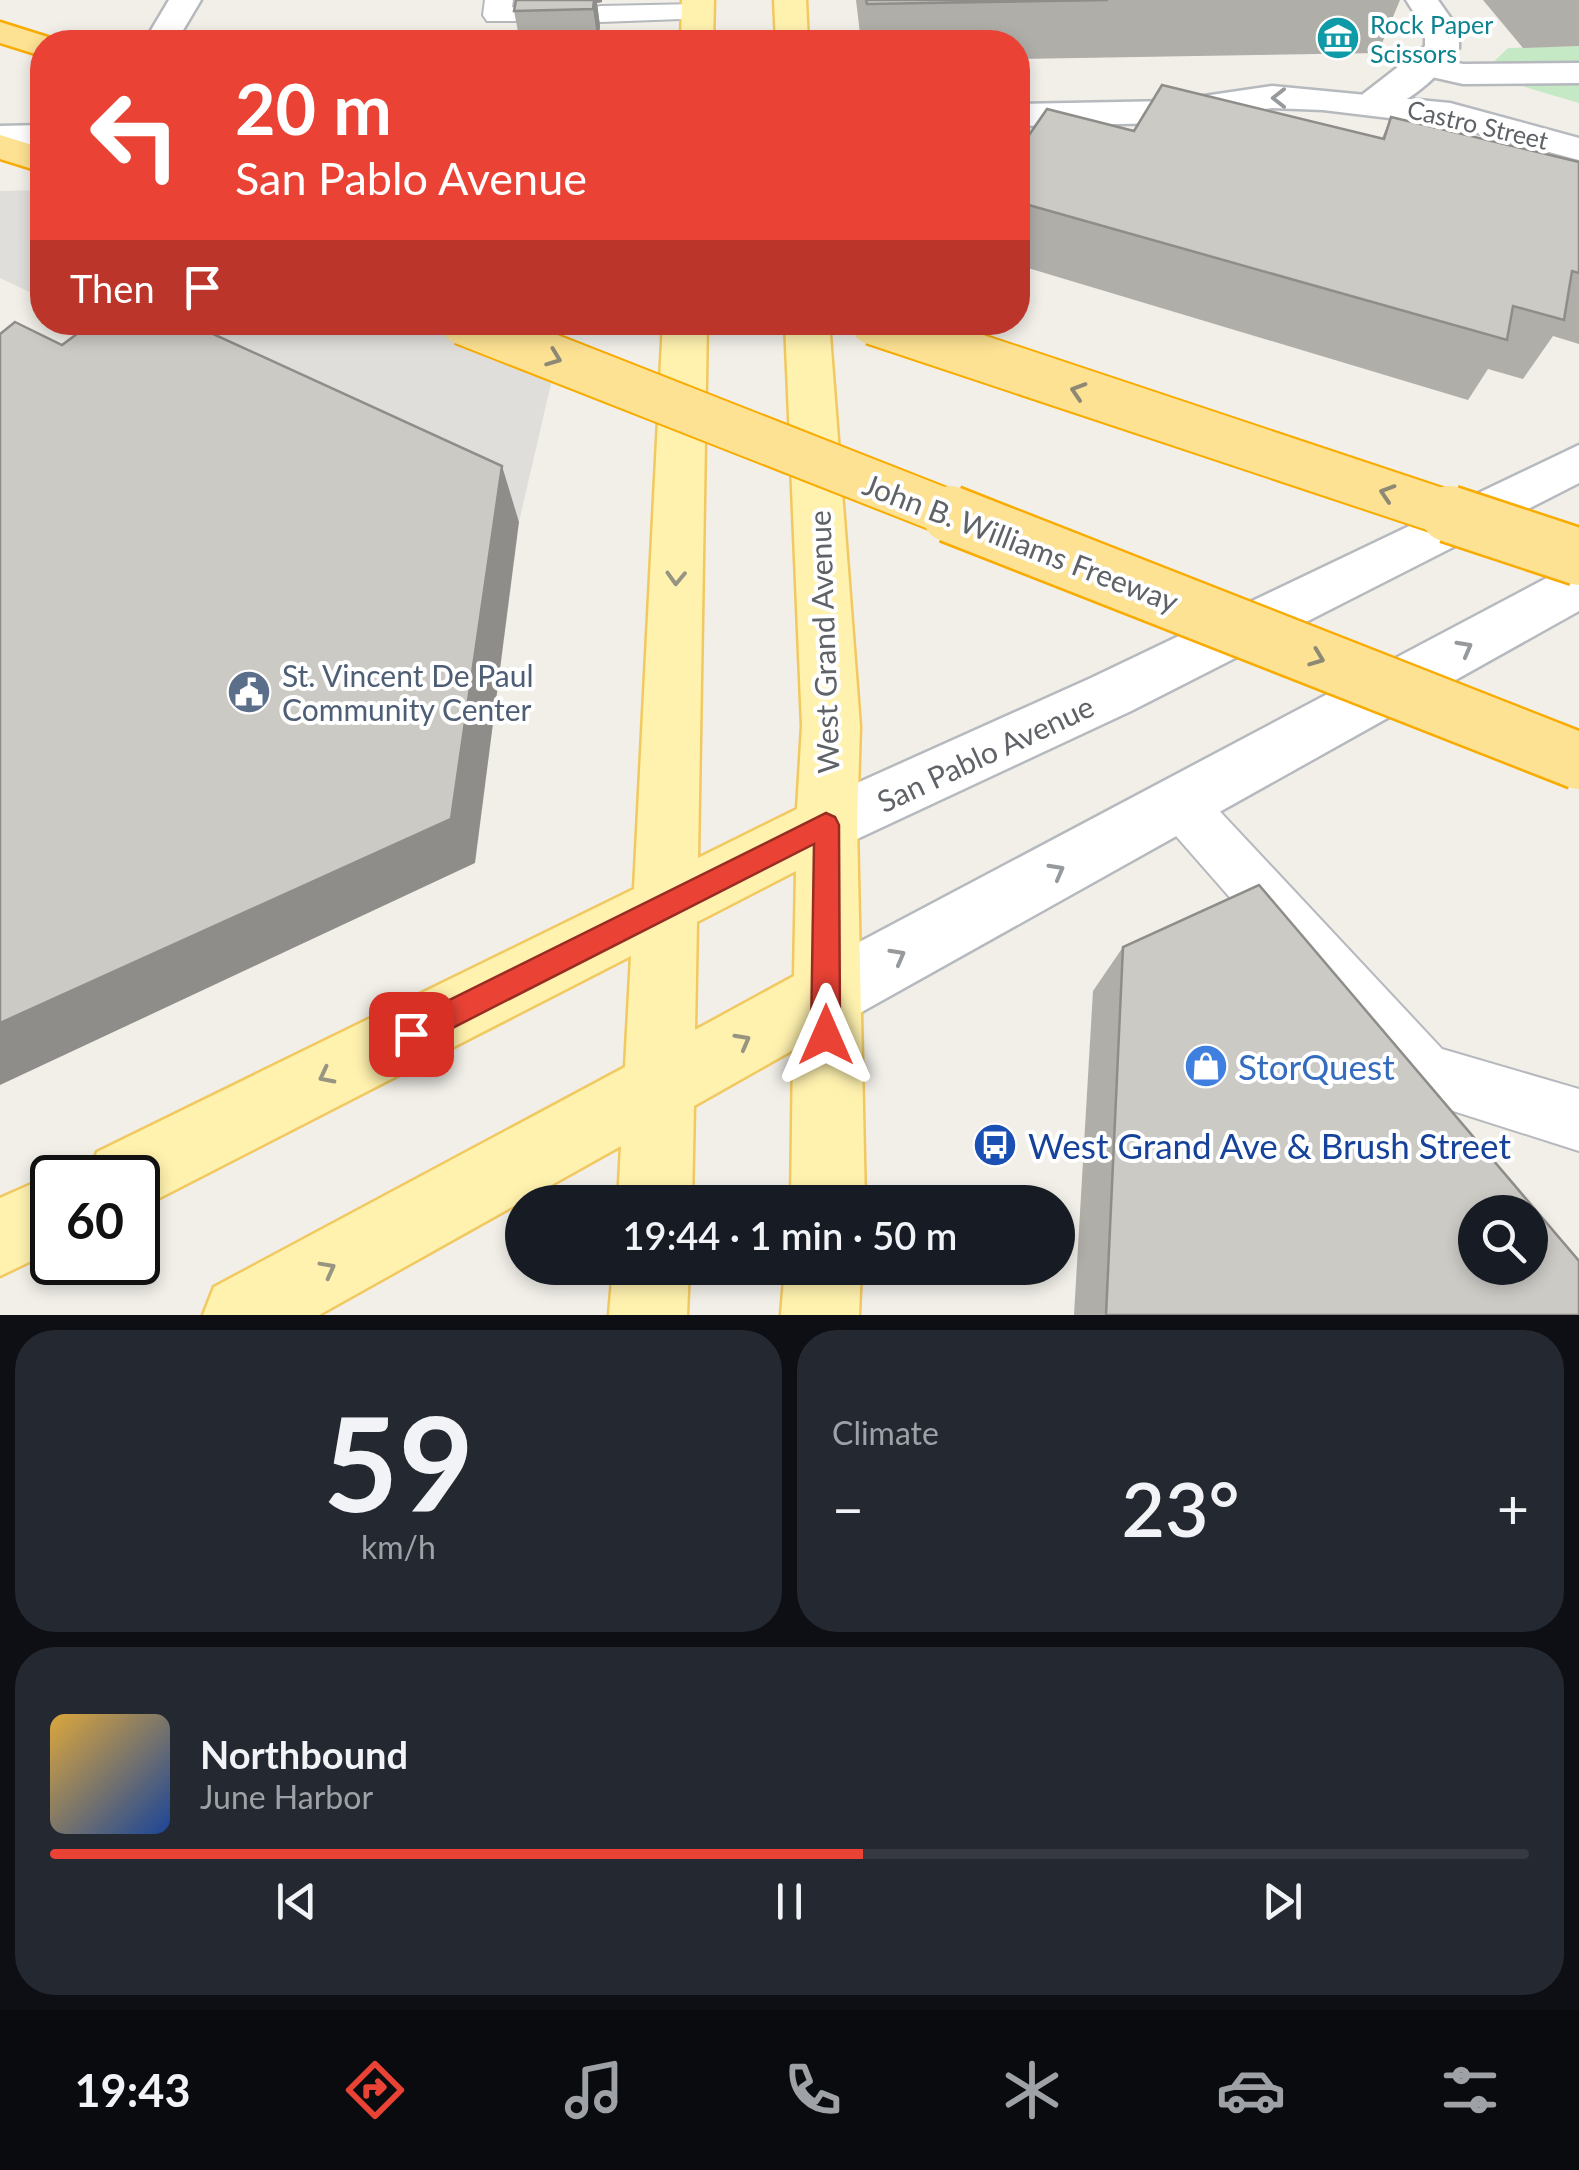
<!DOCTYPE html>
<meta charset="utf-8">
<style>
body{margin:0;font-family:Lato,sans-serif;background:#242831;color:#f1f3f6;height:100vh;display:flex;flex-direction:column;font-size:38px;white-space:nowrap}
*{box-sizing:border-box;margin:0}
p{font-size:32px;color:#9ea1a6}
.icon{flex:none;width:55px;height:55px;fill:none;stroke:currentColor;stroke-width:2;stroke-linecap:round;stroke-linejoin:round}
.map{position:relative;height:1315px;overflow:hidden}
.panel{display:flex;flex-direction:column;gap:15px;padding:15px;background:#0d0f14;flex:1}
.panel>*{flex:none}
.top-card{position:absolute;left:30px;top:30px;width:1000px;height:305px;border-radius:40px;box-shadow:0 5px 15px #0003;background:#ea4335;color:#fff;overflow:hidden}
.tools{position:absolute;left:1458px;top:1195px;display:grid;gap:20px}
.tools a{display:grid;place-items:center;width:90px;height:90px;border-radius:50%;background:#171b24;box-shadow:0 5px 15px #0003;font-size:50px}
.speed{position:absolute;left:30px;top:1155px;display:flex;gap:20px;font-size:50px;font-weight:700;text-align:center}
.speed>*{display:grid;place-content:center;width:130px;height:130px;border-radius:50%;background:#171b24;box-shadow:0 5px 15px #0003;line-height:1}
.speed .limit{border:5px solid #111;border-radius:15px;background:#fff;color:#111}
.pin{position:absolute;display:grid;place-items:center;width:85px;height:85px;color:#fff;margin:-42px;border-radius:20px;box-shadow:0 5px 15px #0006}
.me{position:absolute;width:110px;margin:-55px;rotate:0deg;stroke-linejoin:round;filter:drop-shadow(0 0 8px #0008)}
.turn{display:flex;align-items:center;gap:35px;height:210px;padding:0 40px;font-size:45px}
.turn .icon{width:130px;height:130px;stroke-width:2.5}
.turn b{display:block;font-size:70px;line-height:85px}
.then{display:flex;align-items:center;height:95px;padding:0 40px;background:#0003;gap:20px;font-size:38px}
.big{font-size:75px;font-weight:600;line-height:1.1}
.panel .card{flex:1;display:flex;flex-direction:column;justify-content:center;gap:15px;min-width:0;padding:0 35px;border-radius:40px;background:#242831}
.panel .dial{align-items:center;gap:0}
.dial b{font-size:130px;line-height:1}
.song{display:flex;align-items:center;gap:30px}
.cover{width:120px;height:120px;border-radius:15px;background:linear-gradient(135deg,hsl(40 70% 55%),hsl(220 70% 35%))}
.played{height:10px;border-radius:5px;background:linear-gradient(90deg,#ea4335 55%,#363941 55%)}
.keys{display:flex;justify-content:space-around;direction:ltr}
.heat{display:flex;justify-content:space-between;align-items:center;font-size:55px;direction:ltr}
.panel .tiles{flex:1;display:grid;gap:15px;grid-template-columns:1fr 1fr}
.card:last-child{grid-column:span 2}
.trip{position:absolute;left:505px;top:1185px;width:570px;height:100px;border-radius:50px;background:#171b24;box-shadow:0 5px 15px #0003;font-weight:600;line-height:100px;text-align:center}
.dock{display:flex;height:160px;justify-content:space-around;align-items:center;background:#090b0e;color:#9ea1a6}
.dock .icon{width:70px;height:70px}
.dock .active{color:#ea4335}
.dock b{font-size:45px;color:#f1f3f6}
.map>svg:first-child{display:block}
.industrial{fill:#e0deda}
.green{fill:#c5e8c5}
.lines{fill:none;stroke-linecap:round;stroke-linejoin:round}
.service-casing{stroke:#b5b8bc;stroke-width:4}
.pedestrian-casing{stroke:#b5b8bc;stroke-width:5}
.minor-casing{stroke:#b5b8bc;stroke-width:5}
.secondary-casing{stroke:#b6babf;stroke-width:5}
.primary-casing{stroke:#f2c960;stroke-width:5}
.motorway-casing{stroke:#f9ab00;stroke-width:5}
.service{fill:#fff;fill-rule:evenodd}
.pedestrian{fill:#fff;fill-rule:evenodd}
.minor{fill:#fff;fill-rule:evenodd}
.secondary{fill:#fff;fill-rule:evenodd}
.primary{fill:#fff2af;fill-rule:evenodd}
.motorway{fill:#fde293;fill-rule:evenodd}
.motorway-bridge-far1-casing{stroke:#f9ab00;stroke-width:49;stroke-linecap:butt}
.motorway-bridge-casing{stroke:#f9ab00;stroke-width:61;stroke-linecap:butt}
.motorway-bridge-far1{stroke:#fde293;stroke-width:45}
.motorway-bridge{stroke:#fde293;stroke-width:56}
.wall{fill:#afaea9}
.shaded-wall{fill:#8f8d8a}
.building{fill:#cccac5;stroke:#8f8d8a;stroke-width:2.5;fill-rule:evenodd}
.oneway{stroke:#979a9d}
.oneway2{stroke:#8e8975}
.oneway3{stroke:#979581}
.route{fill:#ea4335;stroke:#982c22;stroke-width:2.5}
.labels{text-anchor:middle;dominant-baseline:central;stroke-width:8;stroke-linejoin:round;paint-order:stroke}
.far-culture-label{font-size:25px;fill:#0d838f;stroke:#fff;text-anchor:start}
.far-street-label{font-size:25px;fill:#5f6368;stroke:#fff}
.street-label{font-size:30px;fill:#5f6368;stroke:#fff}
.service-label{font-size:30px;fill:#4e5e75;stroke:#fff;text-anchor:start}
.near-shop-label{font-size:35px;fill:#366cbe;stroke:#fff;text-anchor:start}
.near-transit-label{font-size:35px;fill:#164399;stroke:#fff;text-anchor:start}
</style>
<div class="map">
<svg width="1579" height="1315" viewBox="0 0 1579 1315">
<rect width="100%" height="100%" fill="#f1efe8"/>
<g class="industrial">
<path d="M42,190V298L0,278V191Z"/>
<path d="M94,323H565L519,522Z"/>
</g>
<path class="green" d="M1579,46V103L1481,74L1508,48Z"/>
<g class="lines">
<g class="service-casing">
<g id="service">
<path d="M485,0H513L512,7L537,9L541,15L537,21H487L483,15Z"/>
<path d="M697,4L707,6L711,12L707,18L601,22L591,20L587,14L591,8L601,6Z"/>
<path d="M1180,781L1198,788L1442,1049L1579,1089V1151L1403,1095L1162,820L1154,804L1162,788Z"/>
</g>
</g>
<g class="pedestrian-casing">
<path id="pedestrian" d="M1426,56L1463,64L1579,63V83L1463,84L1414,73L1409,66L1414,59Z"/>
</g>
<g class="minor-casing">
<g id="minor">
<path d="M169,0H201L176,42H144Z"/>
<path d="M1406,0H1438L1459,30V48C1441,75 1397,118 1363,110L1358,102L1363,94L1425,46V30Z"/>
</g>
</g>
<g class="secondary-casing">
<g id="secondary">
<path d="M1272,86L1450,103L1579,138V160L1448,125L1323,110L1272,108L1170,123L1018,126V104L1170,101Z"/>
<path d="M42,125V147L0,148V126Z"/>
<path d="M1579,445V483L1131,711L827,853L806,844L797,825L806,806L1091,678Z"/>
<path d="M1579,565V611L849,1019L825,1029L801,1019L792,996L801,973L1560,571Z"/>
</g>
</g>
<g class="primary-casing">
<g id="primary">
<path d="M682,0H714L713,42H681Z"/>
<path d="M774,0H806L808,42H776Z"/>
<path d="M663,322H707L698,858L797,809L802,726L785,322H829L860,726L857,825L865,1202H791L793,1050L694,1106L692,1202H618L621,1146L319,1315H203L214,1287L625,1067L631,956L138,1209V1178H87L97,1152L634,889ZM796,871L794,976L695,1030L697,922Z"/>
<path d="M52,1175L58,1178H52V1251L0,1276V1198Z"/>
<path d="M613,1268H689L687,1315H609Z"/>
<path d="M785,1268H861L859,1315H781Z"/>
</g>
</g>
<g class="motorway-casing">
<g id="motorway">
<path d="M0,22L54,39L56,42H42V56L0,43Z"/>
<path d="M0,135L42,148V172L0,159Z"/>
</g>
</g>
<use href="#service" class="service"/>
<use href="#pedestrian" class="pedestrian"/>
<use href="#minor" class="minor"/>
<use href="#secondary" class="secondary"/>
<use href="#primary" class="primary"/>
<use href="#motorway" class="motorway"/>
<g class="motorway-bridge-far1-casing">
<g id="motorway-bridge-far1">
<path d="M463,322L957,516"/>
<path d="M873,322L1456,516"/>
</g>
</g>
<g class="motorway-bridge-casing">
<g id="motorway-bridge">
<path d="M950,514L1579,761"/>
<path d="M1449,514L1579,557"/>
</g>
</g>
<use href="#motorway-bridge-far1" class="motorway-bridge-far1"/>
<use href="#motorway-bridge" class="motorway-bridge"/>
</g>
<g class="wall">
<path d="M516,0H602V2L597,3L600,26L598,42H520L514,11Z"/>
<path d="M856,0H1400L1378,53L1018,59V42H861Z"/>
<path d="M1483,0H1579V46L1523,48Z"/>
<path d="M1391,117L1579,162V344L1553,336L1523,379L1488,369L1468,400L1018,265V151L1134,131L1382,138Z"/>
<path d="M1123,947L1579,1315H1074L1093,991Z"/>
</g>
<g class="shaded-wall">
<path d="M582,0H602V2L597,3L600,26L598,42L593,9Z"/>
<path d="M502,466L519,522L475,863L0,1085V1023Z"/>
</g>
<g class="building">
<path d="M516,0H594L593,9L514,11Z"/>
<path d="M866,0H1108L867,4Z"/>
<path d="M1162,85L1384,139L1391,117L1579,162V273L1572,271L1564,320L1513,306L1507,340L1018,202V151L1047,109L1134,131Z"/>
<path d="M15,322L62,345L93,322H187L502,466L451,819L0,1023V334Z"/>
<path d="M1259,885L1579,1261V1315H1106L1123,947ZM1475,1212H1530V1268H1475Z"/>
</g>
<defs><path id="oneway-chevron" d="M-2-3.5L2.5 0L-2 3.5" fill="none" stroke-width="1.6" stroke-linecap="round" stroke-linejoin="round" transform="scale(2.5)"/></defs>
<g class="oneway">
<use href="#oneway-chevron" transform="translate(1279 98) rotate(180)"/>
<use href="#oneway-chevron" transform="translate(1465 648) rotate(-29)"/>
<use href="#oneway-chevron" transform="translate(1057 871) rotate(-29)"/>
<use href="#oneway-chevron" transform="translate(898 956) rotate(-29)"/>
</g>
<g class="oneway2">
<use href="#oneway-chevron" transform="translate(554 358) rotate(21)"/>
<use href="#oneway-chevron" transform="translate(1078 391) rotate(-162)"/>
<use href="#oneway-chevron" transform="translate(1387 493) rotate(-162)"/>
<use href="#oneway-chevron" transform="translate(1317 658) rotate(21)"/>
</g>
<g class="oneway3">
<use href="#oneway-chevron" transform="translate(676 578) rotate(92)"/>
<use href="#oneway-chevron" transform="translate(743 1041) rotate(-29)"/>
<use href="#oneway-chevron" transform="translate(326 1076) rotate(153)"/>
<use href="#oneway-chevron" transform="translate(328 1269) rotate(-28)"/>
</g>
<path class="route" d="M826,813L835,817L839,825L840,1035L835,1045L826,1049L816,1045L811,1035L814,844L421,1044L411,1048L401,1044L397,1034L401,1024Z"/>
<defs>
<g id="museum-disc" transform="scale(2.25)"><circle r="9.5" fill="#0f9aa8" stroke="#fff"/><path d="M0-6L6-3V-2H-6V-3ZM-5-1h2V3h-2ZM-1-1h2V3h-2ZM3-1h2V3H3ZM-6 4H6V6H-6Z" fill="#fff"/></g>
<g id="civic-disc" transform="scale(2.25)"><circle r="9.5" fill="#5c6f8a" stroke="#fff"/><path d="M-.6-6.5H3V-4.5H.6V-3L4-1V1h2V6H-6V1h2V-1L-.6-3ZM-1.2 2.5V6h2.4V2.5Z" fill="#fff"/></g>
<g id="shop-disc" transform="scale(2.25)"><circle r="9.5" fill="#3f7fe0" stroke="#fff"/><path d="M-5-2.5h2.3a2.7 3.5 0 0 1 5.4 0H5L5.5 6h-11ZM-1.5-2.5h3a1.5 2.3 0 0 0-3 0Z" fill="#fff"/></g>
<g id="bus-disc" transform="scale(2.25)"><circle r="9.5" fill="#1a4fb4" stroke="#fff"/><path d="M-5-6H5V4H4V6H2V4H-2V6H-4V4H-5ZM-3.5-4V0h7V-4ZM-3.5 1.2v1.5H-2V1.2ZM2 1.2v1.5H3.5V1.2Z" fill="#fff"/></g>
</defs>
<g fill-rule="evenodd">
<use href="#museum-disc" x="1338" y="38"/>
<use href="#civic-disc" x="249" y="692"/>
<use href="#shop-disc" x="1206" y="1066"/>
<use href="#bus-disc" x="995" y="1145"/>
</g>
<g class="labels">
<g class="far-culture-label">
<text x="1370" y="24">Rock Paper<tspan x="1370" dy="29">Scissors</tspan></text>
</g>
<g class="far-street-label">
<text transform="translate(1478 124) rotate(13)">Castro Street</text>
</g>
<g class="street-label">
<text transform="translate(1021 542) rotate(21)">John B. Williams Freeway</text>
<text transform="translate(823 642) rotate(-92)">West Grand Avenue</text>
<text transform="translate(985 753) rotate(-25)">San Pablo Avenue</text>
</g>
<g class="service-label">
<text x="282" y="675">St. Vincent De Paul<tspan x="282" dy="34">Community Center</tspan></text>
</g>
<g class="near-shop-label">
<text x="1238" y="1066">StorQuest</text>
</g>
<g class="near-transit-label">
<text x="1028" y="1145">West Grand Ave &amp; Brush Street</text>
</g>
</g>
</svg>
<div class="tools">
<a><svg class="icon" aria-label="search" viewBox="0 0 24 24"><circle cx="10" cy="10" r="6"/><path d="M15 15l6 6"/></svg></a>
</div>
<div class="speed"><div class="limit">60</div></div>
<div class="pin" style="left:411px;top:1034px;background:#d93025"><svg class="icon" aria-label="arrive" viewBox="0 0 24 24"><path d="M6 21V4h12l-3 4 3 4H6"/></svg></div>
<svg class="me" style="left:826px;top:1035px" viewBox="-20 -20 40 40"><path d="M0-17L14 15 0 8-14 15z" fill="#ea4335" stroke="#fff" stroke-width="4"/></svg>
<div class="trip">19:44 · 1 min · 50 m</div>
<div class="top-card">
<div class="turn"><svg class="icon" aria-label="left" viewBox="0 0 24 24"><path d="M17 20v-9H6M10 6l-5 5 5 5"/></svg><div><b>20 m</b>San Pablo Avenue</div></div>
<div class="then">Then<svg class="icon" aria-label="arrive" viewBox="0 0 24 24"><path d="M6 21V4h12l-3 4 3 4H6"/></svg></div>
</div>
</div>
<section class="panel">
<div class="tiles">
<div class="card dial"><b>59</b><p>km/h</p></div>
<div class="card"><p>Climate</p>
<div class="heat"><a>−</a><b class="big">23°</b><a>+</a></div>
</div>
<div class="card">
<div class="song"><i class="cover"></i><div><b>Northbound</b><p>June Harbor</p></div></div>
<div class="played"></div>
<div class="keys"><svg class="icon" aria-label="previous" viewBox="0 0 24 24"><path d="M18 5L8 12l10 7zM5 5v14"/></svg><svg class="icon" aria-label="pause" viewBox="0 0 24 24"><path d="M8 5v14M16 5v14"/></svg><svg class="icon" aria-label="next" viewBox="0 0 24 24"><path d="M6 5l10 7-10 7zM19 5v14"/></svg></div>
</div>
</div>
</section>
<nav class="dock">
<b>19:43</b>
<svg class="icon active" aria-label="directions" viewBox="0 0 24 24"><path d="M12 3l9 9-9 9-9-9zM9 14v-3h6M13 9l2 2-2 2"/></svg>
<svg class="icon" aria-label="music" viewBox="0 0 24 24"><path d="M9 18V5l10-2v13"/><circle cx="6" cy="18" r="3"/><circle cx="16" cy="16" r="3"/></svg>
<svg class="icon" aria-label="phone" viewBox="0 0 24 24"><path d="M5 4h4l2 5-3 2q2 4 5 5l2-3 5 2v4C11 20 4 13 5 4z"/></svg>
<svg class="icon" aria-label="climate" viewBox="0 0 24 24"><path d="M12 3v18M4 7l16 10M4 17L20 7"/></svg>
<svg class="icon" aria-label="car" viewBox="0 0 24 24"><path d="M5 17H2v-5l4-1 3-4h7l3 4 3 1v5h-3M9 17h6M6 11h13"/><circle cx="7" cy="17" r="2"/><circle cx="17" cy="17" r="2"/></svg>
<svg class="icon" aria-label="filters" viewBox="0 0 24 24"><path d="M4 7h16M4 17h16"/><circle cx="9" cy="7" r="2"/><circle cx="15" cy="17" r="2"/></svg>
</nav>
